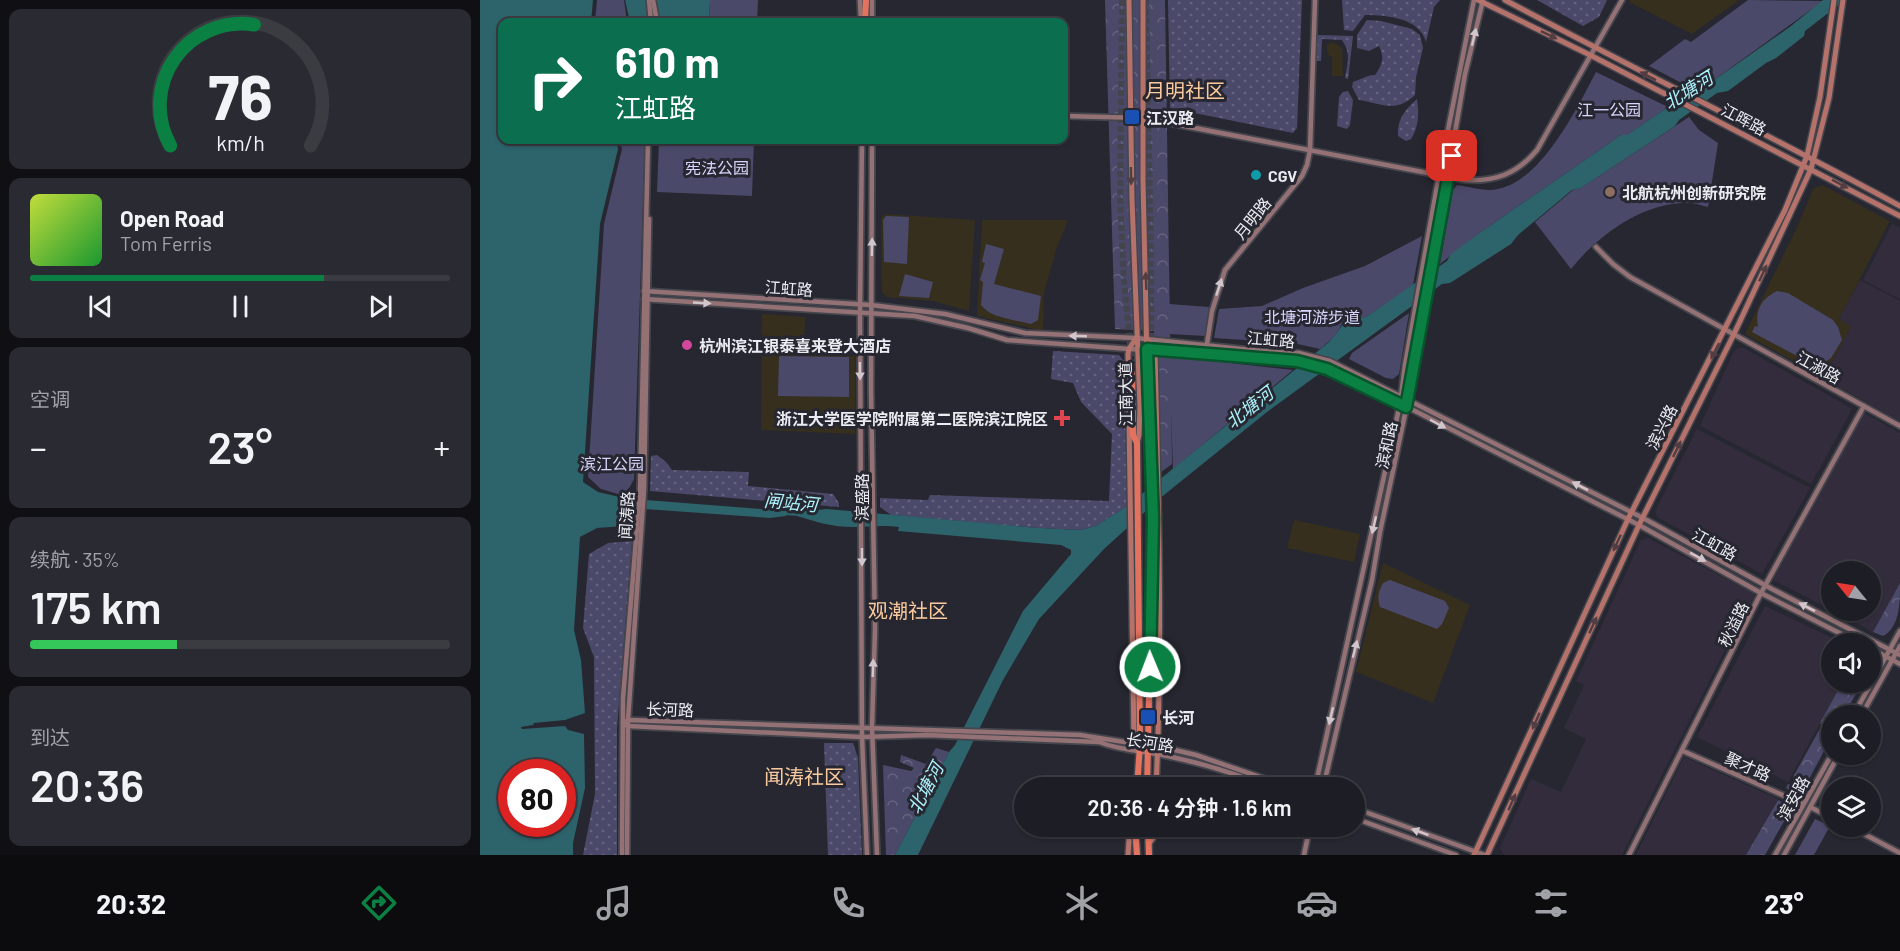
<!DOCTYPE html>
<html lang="zh">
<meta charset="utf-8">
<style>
body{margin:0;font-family:Barlow,"Noto Sans SC",sans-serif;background:#2a2a32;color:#f1f3f6;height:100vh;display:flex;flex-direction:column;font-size:22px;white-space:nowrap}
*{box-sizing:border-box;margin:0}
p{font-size:20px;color:#a0a2a7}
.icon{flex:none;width:33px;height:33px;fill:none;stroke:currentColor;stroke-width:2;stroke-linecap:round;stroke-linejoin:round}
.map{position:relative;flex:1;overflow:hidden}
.panel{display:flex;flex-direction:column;gap:9px;padding:9px;background:#101014;width:480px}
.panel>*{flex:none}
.top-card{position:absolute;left:18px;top:18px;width:570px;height:126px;border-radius:12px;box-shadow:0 2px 4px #0004,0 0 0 2px #3b3b42;background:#0b6e4f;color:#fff;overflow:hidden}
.needle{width:39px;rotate:300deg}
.buttons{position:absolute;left:1341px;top:561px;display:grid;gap:12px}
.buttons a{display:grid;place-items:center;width:60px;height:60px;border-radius:50%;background:#1d1d25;box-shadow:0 2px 4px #0004,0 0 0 2px #3b3b42;font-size:30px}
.speed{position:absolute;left:18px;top:759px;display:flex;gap:12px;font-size:30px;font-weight:700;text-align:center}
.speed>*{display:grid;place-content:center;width:78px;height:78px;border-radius:50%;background:#1d1d25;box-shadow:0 2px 4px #0004,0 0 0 2px #3b3b42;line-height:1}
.speed .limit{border:9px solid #d22;background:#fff;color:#111}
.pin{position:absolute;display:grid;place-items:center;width:51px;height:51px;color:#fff;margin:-26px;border-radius:12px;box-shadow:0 3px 9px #0006}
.me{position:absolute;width:66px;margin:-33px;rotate:359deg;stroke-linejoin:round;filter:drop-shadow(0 0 4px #0008)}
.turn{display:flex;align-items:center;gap:21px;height:126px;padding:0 18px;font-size:27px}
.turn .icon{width:78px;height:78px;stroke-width:2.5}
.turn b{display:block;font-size:42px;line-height:51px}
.big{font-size:45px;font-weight:600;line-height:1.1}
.panel .card{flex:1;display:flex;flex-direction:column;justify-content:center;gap:9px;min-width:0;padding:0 21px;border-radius:12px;background:#2a2a32}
.panel .dial{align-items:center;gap:0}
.dial svg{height:156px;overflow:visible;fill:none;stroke:#3b3b42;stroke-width:7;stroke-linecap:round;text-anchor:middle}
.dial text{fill:#f1f3f6;stroke:none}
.song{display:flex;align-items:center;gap:18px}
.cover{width:72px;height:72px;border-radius:9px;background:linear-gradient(135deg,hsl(70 70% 55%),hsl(130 70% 35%))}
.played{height:6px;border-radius:3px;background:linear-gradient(90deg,#0b8043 70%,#3b3b42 70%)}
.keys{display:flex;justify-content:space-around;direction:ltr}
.heat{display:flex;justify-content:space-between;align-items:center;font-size:33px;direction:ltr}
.charge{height:9px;border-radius:4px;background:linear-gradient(90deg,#34c759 35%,#3b3b42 0)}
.trip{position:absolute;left:534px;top:777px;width:351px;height:60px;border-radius:30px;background:#1d1d25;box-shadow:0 2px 4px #0004,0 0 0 2px #3b3b42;font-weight:600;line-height:60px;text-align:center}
.tab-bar{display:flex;height:96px;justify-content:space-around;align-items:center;background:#0c0c0f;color:#a0a2a7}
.tab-bar .icon{width:42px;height:42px}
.tab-bar .selected{color:#0b8043}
.tab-bar b{font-size:27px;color:#f1f3f6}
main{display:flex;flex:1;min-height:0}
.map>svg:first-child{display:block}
.industrial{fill:#332c3c}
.education{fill:#362f1e}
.grass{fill:url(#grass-dots)}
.forest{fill:url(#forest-crowns)}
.park{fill:#4b496a}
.water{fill:#2d636b;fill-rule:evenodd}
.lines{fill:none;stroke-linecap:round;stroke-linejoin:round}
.canal{stroke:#2d636b;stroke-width:4}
.highway-tunnel{stroke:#44444e;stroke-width:6;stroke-dasharray:6 3;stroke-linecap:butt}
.secondary-casing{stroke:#45454d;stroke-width:8}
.primary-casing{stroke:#45454d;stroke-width:8}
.highway-casing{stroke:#45454d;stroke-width:9}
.secondary{stroke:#937174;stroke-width:4.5}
.primary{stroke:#b5726b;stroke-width:5}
.highway{stroke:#e3725f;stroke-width:6}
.oneway{fill:#523e42}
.oneway2{fill:#d1c6cc}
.route-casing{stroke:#07532c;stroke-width:15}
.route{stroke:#0b8043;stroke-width:10}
.transit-dot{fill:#1a4fb4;stroke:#272731;stroke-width:2}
.culture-dot{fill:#0f9aa8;stroke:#272731;stroke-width:2}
.education-dot{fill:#8d6e63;stroke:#272731;stroke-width:2}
.hotel-dot{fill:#d1479c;stroke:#272731;stroke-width:2}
.health-dot{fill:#e0444e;stroke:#272731;stroke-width:2}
.labels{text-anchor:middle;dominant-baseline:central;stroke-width:6;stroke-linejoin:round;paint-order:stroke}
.park-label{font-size:16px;fill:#d8d7fe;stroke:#272731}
.poi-label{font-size:16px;font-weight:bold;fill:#ebebf2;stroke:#272731;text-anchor:start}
.street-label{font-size:16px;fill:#ebebf2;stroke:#272731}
.water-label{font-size:18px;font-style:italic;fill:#abf1fb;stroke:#272731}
.quarter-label{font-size:20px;fill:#faca9d;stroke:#272731}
</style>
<main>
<section class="panel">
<div class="card dial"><svg viewBox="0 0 100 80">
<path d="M14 69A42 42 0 1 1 86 69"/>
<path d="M14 69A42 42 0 0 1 57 7" stroke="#0b8043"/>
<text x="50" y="56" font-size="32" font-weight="700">76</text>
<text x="50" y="72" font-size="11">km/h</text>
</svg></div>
<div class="card">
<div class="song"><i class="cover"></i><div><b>Open Road</b><p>Tom Ferris</p></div></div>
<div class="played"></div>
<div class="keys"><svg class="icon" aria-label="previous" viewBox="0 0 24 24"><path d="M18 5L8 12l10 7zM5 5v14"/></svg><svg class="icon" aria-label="pause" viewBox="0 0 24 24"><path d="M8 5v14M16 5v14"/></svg><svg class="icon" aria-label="next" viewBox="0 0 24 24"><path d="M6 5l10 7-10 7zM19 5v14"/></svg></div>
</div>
<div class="card"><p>空调</p>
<div class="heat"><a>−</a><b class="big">23°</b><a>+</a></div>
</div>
<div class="card"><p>续航 · 35%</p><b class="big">175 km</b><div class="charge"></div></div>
<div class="card"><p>到达</p><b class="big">20:36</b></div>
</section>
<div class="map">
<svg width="1420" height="855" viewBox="0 0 1420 855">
<defs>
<pattern id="grass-dots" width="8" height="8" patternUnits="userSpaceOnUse" patternTransform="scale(1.5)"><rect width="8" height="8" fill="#4b496a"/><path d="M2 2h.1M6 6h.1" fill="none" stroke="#656380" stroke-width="1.8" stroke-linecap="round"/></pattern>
<pattern id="forest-crowns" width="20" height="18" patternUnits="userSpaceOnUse" patternTransform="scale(1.5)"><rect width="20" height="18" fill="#4b496a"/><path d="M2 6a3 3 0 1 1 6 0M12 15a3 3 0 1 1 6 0" fill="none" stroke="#656380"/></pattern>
</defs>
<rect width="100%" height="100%" fill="#272731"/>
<g class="industrial">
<path d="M1412,224L1420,228V299L1383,280Z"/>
<path d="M1380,280L1420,301V421L1343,378L1371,327L1359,319Z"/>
<path d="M1259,348H1264L1371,408L1370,413L1331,484L1220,426L1254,351Z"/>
<path d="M1384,413L1420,433V583L1393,632L1352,610H1390V572H1352V610L1293,580Z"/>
<path d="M1217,429L1330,488L1282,574L1177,517L1175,511Z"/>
<path d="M1168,538L1273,593L1275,596L1241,658L1142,855H1024L1020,848L1051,779L1081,792L1106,739L1084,728L1104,685L1096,681L1161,540Z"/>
<path d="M1285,606L1363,643L1352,644V682L1362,683L1308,782L1217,737Z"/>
<path d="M1204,757L1298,799L1266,855H1156Z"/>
</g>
<g class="education">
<path d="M1150,0H1259L1212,34L1149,2Z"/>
<path d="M853,42L862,48L863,76H852V56H849L846,45Z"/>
<path d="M1342,185L1410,221L1359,319L1371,327L1343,378L1265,334L1318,225L1333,189Z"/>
<path d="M404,214L495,220L489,311L453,301L407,297L402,292L401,218Z"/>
<path d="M502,220H588L577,247L564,293L563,331L497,316Z"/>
<path d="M282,314L325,317L324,354L375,356V434L281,430Z"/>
<path d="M814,520L880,534L874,562L807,548Z"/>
<path d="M903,563L990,605L953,703L876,672Z"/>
</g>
<g class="grass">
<path d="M688,0H822L817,128L813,133L690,108Z"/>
<path d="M862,0H960L954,7L946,42C940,18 907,15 885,15L873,31L864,30Z"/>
<path d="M1057,0H1127L1119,17L1103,26Z"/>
<path d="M887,20L901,21L932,29L940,35L943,48L936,77L935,95C916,113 903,104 879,100L872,87L873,82L888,76L895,75C902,65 905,58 899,46L889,51L877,48V35Z"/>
<path d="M837,35L873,36L868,79L865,78C868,63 871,53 862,40L842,39L841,61H837Z"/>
<path d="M868,91L873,100L870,125L867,129L857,126L859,97L863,92Z"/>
<path d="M937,99C939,114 939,126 931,139L926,141L918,136C917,119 925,110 937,99Z"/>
<path d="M573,351L639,355L644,361L647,506L616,526L601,530L559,528L411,515L400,507V498L448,500L450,495L629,501L632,434L601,402L593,383L571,379Z"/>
<path d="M177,455L186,462L192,470L269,472L268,486L353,494L359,503V507L170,491L171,456Z"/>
<path d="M152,541L137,728V855H103L115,794L114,657L103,628L109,554L128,543Z"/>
<path d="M344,743H373L378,758L382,855H348Z"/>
</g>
<g class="forest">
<path d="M625,0H685L692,464L677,475L674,331L635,329Z"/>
<path d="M1420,583C1420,602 1420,627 1403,636L1393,632Z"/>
<path d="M1362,683H1382L1364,715L1352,716L1351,738L1321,794L1312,792L1306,788L1308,784L1313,786L1316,781L1313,777L1342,725L1340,723Z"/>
<path d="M456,748L469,752L415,855H406L403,765L431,771L434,768L420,762L421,755L446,764Z"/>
<path d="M1298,800L1312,807L1285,855H1266Z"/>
</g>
<g class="park">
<path d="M117,0H144L147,22H115Z"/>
<path d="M230,0H278L277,22H229Z"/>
<path d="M1268,0L1343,1L1227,85L1215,90L1169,66L1205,39L1211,42Z"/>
<path d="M1116,72L1188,107L1147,135H1141L998,234L960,264L973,190L977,185C987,186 999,190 1009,190C1058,190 1097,108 1116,72Z"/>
<path d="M1209,117L1219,130L1238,143L1228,207C1223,206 1216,203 1210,203C1164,201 1118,235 1091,269L1055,222L1093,190L1101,188Z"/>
<path d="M139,140H165L154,479L145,496L121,489L108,477L124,224L142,149Z"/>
<path d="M179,140H274L272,196L177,192Z"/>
<path d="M406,216L429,217L427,264L404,262L403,220Z"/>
<path d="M942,236L933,285L886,317L871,318L862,324L855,336L840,349L813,343L734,338L739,309L782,306L823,288L885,266Z"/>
<path d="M506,244L524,249L514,284L561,296L558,320L551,324C536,320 510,318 501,305L503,282L500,280L505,263L502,262Z"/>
<path d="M425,274L453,282L449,298L419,296Z"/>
<path d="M1297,291L1308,293L1353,320L1358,327L1362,340L1351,358L1345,362L1332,364L1272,332L1275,326L1278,327C1275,310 1281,299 1297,291Z"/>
<path d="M689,304L729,307L726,336L689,334Z"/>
<path d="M929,313L919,374L913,379L906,378L869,359L872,353Z"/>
<path d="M299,356L369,357V397L298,396Z"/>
<path d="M689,356L813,370L693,469Z"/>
<path d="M910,580L965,601L969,608L962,624L957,629L900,607C897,597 898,592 903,583Z"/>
<path d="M1335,819L1350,826L1334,855H1315Z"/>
</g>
<g class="water">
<path d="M0,0H113L111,22H22V140H136L138,149L120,224L103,482L118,492L144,498L143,505L139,507V518L144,521V526L117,528L100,537L94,630L101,660L105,713L85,720L54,723L53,725L41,727L42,729L85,726L88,730L104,734L105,788L93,843V855H0ZM82,772V824H32V772Z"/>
<path d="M145,0H230L229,22H150Z"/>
<path d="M1343,0H1365L1325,31L1324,36L1296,58L1286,63L1248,91L1237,93L1199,120L1195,126L1101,188L1092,190L1038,235L1031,244L970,283L962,284L787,412L679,499L624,549L559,619L523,680L438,855H415L469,752L475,745L543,611L591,554V550L581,545L418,531L419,527C401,525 394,527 377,527C356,528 336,522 317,516V512L347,509L559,528L601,530L616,526L647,506L849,342C865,326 859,319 886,317L967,261L971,254L998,234L1141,135H1147L1188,107L1227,85L1311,26Z"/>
<path d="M166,500L306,511V516L290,518L165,509Z"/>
</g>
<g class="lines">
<g class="canal">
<path d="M139,501L161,503"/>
<path d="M303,513L320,514"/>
</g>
<g class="highway-tunnel">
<path d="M642,0L640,200L644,280L652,366"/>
<path d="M666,0C668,122 672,244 671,366"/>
</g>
<g class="secondary-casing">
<g id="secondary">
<path d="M169,0L171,22"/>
<path d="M173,0L177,22"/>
<path d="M380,0L381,22"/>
<path d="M392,0V22"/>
<path d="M584,116L663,118L984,180C1015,182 1037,174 1057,150L1142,0"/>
<path d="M382,140L380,313L382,737L387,855"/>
<path d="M392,140L391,388L395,629L392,727L397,855"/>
<path d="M1116,247L1133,264L1150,277L1420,426"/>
<path d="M164,291L391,305L465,314L545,333L656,338L791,352L819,353L850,361L1163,518L1292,589L1420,655"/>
<path d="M164,299L435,316L488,328L527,340L817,361L847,369L888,387L1159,525L1281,593L1381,644"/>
<path d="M727,344L732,311L745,270L822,176L827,165L830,150L835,0"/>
<path d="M1390,648L1420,664"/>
<path d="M1373,716L1420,631"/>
<path d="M1381,716L1420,646"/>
<path d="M657,744L600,735L148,720L143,723L148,726L382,737L447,735L619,742C645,752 669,751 696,758C728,765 760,775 790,788"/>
<path d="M665,745L682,747L716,755L812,788"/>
<path d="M1203,751L1323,804"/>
<path d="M835,788L920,404L925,365L959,175L994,0"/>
<path d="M843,788L892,580L900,532L935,367L985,74L1003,0"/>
<path d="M1330,807L1352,818"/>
<path d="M874,808L1005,855"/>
<path d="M874,818L976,855"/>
<path d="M1369,826L1420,853"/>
<path d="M142,855L143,698L160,491L168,140"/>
<path d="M147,855L148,720L164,490L169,219"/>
<path d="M824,855L830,826"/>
<path d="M1149,855L1281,593L1384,406"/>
<path d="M1295,855L1352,754"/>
<path d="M1304,855L1359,754"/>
</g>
</g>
<g class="primary-casing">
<g id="primary">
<path d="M649,0L652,200L660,407L659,435L657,443"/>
<path d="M663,0V181L669,450"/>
<path d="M998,0L1112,56L1420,216"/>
<path d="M1025,0C1156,70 1290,135 1420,206"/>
<path d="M656,338L649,349L648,354L654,744L660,752"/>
<path d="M668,340L675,350C678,496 683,642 676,788"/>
<path d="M670,842L673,838L674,826"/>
<path d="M648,855L650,826"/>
<path d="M994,855L1148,519L1305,210L1327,156L1340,97L1354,0"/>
<path d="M1007,855L1159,525L1254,334L1331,169L1349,98L1363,0"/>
</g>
</g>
<g class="highway-casing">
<g id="highway">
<path d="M385,22L386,0"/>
<path d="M652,366L653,435L657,443L660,745L657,788"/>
<path d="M667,788L673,519L670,452L674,436L671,366"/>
<path d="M655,826L657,855"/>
<path d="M668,826L669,855"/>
</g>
</g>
<use href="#secondary" class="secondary"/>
<use href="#primary" class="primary"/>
<use href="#highway" class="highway"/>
</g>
<defs><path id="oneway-solid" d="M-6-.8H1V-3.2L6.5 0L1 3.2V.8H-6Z" transform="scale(1.5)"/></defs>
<g class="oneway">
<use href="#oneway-solid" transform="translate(1069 35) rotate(26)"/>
<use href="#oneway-solid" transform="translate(1168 76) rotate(-153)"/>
<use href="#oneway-solid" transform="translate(651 176) rotate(89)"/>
<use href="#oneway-solid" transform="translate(1360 184) rotate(28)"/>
<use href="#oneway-solid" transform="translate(1283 273) rotate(-65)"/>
<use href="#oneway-solid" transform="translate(666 281) rotate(-92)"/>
<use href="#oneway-solid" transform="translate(1235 351) rotate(117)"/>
<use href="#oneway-solid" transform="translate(1197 449) rotate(-64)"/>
<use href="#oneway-solid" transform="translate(1137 543) rotate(115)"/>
<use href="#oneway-solid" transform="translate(1113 625) rotate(-65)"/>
<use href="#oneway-solid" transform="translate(1056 721) rotate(114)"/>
<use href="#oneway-solid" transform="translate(1032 802) rotate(-66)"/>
</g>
<g class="oneway2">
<use href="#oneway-solid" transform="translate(994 37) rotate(-77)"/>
<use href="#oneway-solid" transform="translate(392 247) rotate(-89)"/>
<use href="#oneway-solid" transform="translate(739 287) rotate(-72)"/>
<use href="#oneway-solid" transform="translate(222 303) rotate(3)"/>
<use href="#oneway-solid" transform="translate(598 336) rotate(-178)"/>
<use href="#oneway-solid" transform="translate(380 371) rotate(89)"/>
<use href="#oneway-solid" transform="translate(958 424) rotate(28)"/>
<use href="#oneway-solid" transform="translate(1100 486) rotate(-153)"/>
<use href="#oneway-solid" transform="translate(894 525) rotate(103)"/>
<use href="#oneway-solid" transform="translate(382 557) rotate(90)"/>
<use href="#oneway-solid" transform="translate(1218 557) rotate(29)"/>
<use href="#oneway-solid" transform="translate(1327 607) rotate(-153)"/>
<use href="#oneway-solid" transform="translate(875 649) rotate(-76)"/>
<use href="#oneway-solid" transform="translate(393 668) rotate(-88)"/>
<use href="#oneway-solid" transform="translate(851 716) rotate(103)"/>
<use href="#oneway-solid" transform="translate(940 832) rotate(-160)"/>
</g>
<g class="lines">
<g class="route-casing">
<path id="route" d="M670,667L673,519L667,349L817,361L847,369L926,407L972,156"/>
</g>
<use href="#route" class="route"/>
</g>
<g class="transit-dot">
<rect x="644" y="109" width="16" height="16" rx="3"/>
<rect x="660" y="709" width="16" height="16" rx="3"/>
</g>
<circle class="culture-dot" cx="776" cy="175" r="6"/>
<circle class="education-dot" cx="1130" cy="192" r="6"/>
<circle class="hotel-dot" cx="207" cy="345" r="6"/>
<path class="health-dot" d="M579 409h6v6h6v6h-6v6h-6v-6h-6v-6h6z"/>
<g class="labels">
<g class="park-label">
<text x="1129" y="109">江一公园</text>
<text x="237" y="167">宪法公园</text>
<text x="832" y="316">北塘河游步道</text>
<text x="132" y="463">滨江公园</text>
</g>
<g class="poi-label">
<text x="666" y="117">江汉路</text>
<text x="788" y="175">CGV</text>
<text x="1142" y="192">北航杭州创新研究院</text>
<text x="219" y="345">杭州滨江银泰喜来登大酒店</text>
<text x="568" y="418" text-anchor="end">浙江大学医学院附属第二医院滨江院区</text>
<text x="682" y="717">长河</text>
</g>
<g class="street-label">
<text transform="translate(1264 119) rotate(28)">江晖路</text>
<text transform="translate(772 218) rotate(-51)">月明路</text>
<text transform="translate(309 288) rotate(4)">江虹路</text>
<text transform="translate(791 339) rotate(5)">江虹路</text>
<text transform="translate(1339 367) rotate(29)">江淑路</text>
<text transform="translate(645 394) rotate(-91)">江南大道</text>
<text transform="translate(1181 427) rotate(-63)">滨兴路</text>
<text transform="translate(906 445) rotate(-78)">滨和路</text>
<text transform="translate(381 497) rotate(-90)">滨盛路</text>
<text transform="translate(146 515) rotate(-86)">闻涛路</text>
<text transform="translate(1235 544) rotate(29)">江虹路</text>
<text transform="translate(1253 624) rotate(-64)">秋溢路</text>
<text transform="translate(190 709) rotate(2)">长河路</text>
<text transform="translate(670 742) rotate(9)">长河路</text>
<text transform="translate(1268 766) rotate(24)">聚才路</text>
<text transform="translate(1313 798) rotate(-61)">滨安路</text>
</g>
<g class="water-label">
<text transform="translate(1208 90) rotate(-32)">北塘河</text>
<text transform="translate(769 407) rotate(-38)">北塘河</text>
<text transform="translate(311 502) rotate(5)">闸站河</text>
<text transform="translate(445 788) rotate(-62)">北塘河</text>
</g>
<g class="quarter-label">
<text x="705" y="90">月明社区</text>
<text x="428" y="610">观潮社区</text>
<text x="324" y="776">闻涛社区</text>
</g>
</g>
</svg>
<div class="buttons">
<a><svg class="needle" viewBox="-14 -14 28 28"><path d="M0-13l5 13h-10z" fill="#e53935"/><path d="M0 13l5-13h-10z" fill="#a0a2a7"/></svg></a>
<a><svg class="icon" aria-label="sound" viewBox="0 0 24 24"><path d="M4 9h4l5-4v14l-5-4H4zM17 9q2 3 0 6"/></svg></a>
<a><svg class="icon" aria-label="search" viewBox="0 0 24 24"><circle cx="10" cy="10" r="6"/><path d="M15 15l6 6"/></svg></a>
<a><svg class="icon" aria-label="layers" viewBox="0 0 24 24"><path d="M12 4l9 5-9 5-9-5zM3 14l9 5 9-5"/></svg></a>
</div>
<div class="speed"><div class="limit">80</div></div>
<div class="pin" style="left:972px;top:156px;background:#d93025"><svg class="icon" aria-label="arrive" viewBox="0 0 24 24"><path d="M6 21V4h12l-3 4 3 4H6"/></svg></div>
<svg class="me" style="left:670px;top:667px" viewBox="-20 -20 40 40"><circle r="17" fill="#0b8043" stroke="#fff" stroke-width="3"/><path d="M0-11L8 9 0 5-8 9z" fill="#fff"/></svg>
<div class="trip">20:36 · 4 分钟 · 1.6 km</div>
<div class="top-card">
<div class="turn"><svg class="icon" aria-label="right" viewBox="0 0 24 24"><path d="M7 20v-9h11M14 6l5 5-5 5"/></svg><div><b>610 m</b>江虹路</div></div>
</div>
</div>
</main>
<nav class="tab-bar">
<b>20:32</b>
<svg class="icon selected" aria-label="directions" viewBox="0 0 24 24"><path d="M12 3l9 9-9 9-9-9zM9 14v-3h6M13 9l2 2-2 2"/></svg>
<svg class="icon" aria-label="music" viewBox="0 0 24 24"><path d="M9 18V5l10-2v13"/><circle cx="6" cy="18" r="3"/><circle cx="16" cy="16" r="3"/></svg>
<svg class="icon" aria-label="phone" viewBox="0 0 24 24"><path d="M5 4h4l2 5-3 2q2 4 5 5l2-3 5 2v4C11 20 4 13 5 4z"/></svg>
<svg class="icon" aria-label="climate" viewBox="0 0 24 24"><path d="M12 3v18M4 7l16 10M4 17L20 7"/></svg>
<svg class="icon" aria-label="car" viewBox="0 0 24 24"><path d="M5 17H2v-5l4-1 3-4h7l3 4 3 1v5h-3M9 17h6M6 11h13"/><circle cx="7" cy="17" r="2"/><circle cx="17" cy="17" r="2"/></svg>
<svg class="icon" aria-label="filters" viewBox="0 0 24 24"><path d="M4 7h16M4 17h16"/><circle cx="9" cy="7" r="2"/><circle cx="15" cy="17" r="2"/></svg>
<b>23°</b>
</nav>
